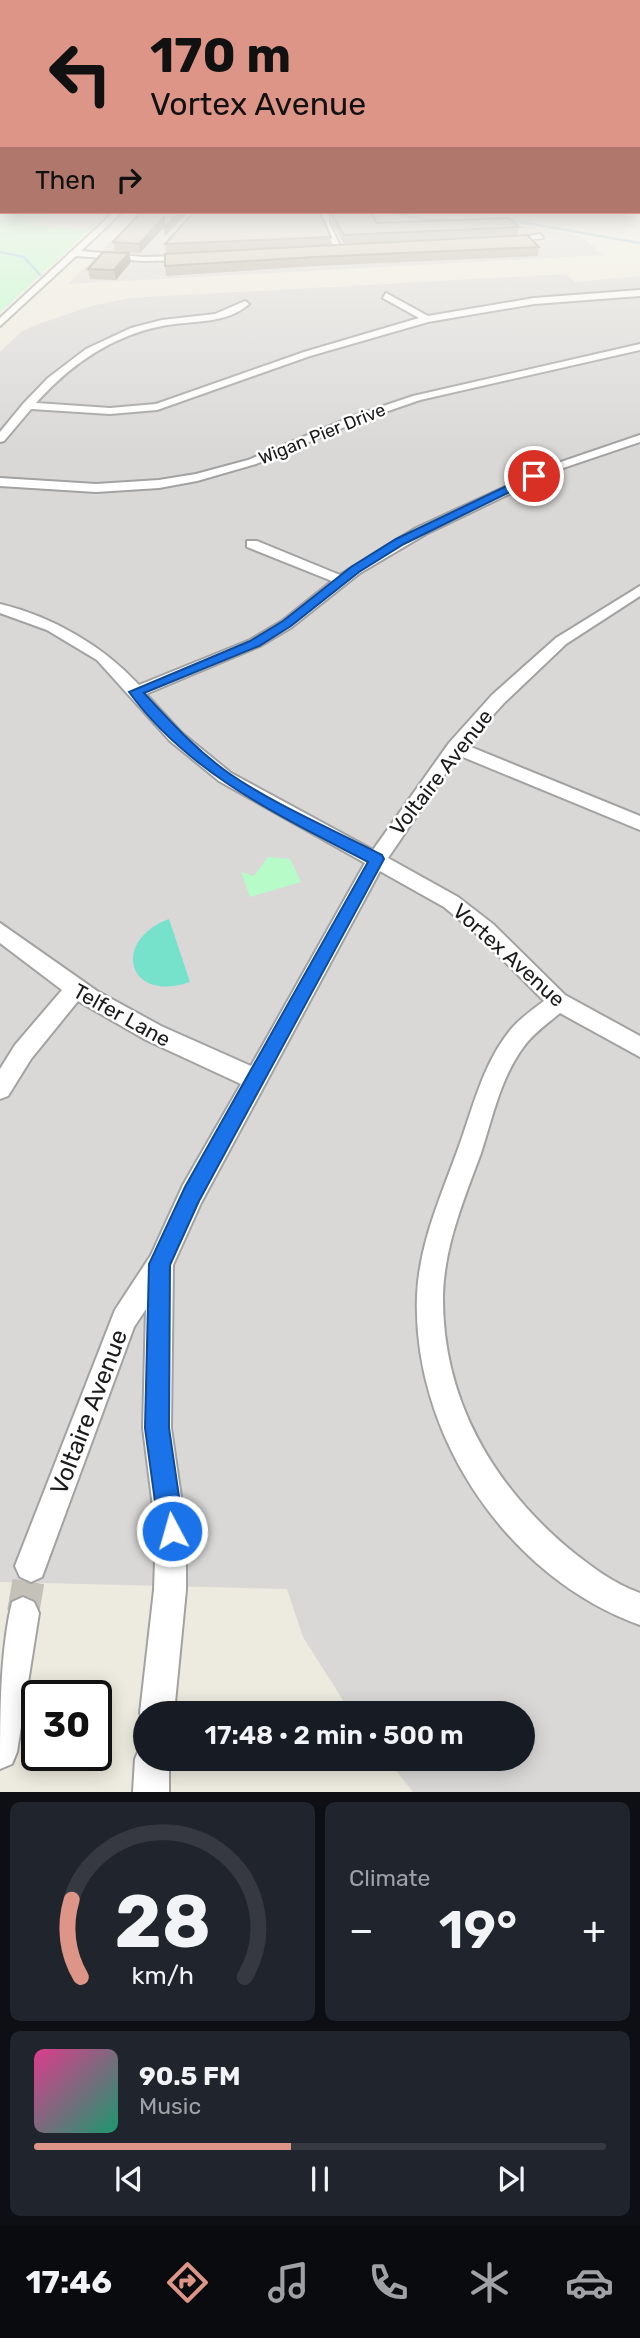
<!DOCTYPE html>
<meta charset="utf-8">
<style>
body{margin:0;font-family:Rubik,sans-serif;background:#20242c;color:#f1f3f6;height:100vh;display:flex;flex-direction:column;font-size:26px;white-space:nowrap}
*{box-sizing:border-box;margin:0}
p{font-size:23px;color:#9ea1a6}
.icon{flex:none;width:38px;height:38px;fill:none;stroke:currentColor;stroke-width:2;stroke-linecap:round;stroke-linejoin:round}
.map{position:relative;height:1792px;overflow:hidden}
.sheet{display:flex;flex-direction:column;gap:10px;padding:10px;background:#0d0f14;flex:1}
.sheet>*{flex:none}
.top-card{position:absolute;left:0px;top:0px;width:640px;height:214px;box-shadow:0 4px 18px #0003;background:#dd9587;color:#111;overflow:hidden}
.speed{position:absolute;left:21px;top:1680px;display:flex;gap:14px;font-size:35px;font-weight:700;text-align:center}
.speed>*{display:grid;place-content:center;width:91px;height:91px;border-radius:50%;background:#171b24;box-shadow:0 4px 18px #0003;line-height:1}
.speed .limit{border:4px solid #111;border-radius:10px;background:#fff;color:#111}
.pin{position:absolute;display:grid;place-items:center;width:60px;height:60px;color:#fff;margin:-30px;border:4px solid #fff;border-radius:50%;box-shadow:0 2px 7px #0007}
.me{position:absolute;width:77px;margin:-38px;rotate:354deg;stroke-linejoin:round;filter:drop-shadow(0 0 5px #0008)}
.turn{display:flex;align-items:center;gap:24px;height:147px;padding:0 35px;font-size:32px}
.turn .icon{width:91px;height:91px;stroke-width:2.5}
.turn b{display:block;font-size:49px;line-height:60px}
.then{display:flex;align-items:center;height:66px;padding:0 35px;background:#0003;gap:14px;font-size:26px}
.big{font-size:52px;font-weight:600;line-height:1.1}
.sheet .tile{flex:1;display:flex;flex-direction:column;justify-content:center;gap:10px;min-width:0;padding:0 24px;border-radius:10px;background:#20242c}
.sheet .dial{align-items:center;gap:0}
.dial svg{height:182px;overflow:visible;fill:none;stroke:#363941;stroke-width:7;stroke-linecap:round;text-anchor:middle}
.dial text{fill:#f1f3f6;stroke:none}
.song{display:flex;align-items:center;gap:21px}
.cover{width:84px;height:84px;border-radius:10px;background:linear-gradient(135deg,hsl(330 70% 55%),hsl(160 70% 35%))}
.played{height:7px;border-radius:4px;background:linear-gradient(90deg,#dd9587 45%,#363941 45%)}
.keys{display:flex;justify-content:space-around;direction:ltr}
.heat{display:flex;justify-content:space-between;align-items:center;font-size:38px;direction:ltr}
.sheet .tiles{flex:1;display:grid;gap:10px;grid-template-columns:1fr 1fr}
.tile:last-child{grid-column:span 2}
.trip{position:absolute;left:133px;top:1701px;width:402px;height:70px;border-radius:35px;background:#171b24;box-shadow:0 4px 18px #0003;font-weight:600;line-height:70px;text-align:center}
.dock{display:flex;height:112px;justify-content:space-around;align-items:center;background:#090b0e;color:#9ea1a6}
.dock .icon{width:49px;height:49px}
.dock .active{color:#dd9587}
.dock b{font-size:32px;color:#f1f3f6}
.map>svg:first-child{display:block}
.residential{fill:#d9d8d7}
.park{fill:#b7fcc8}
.pitch{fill:#77e2cb}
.parking{fill:#e7e7e7}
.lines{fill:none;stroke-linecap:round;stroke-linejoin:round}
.stream{stroke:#9cc4de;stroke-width:2.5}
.minor-tunnel{stroke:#c3c1b8;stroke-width:32;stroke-dasharray:32 16;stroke-linecap:butt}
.minor-casing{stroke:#a2a2a2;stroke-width:4}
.minor{fill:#fff;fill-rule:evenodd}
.wall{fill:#b0a99e}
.shaded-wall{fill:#908a81}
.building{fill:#cdc5b8;stroke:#908a81;stroke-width:2}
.route{fill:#1a73e8;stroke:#114b97;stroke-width:2}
.labels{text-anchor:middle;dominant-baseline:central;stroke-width:5;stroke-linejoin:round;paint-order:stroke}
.far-street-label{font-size:18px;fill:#1b1b1b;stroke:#fff}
.street-label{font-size:21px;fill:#1b1b1b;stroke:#fff}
.near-street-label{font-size:24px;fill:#1b1b1b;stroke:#fff}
</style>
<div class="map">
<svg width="640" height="1792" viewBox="0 0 640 1792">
<rect width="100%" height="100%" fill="#edebdf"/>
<g class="residential">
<path d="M141,212H366L376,214L388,228L505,223L581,236L603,255L68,284Z"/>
<path d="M566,274L575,282L640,276V1792H413L387,1759H523V1713H351L303,1637L287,1589L0,1582V352L22,331L41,323L91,306L129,298Z"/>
</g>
<g class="park">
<path d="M0,199L2,212H109L0,312Z"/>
<path d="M268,857L290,859L301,882L250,897L241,872L254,876Z"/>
</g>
<path class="pitch" d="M169,919L190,982C128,1004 110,941 169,919Z"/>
<path class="parking" d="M50,212H107L86,230L33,225Z"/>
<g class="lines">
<g class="stream">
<path d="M388,212L429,220H449"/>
<path d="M503,219L640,243"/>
<path d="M0,252L24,257L40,275"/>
</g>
<path class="minor-tunnel" d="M23,1613L31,1566"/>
<g class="minor-casing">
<g id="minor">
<path d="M114,212H122L81,251L143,257L189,256L193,258L189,260L143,261L76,256L0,326V318Z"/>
<path d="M297,213L329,215V223L343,252L336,250L321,223L322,219L294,217Z"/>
<path d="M540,234L543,238L506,243L502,241Z"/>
<path d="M640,290V296L534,304L428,322L310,356L157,410L110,414L31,409L4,441L0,442V432L23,404L48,378L86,349L131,328L162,320L215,314L245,301L249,304C226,325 191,320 162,326C111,336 70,365 36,403L110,408L156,404L304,352L419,318L383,298L386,293L428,316L534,298Z"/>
<path d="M640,344V350L420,400L359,421L256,464L197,481L159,488L96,492L0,486V478L96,484L159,480L196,474L248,460L351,417L413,396Z"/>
<path d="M640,435V442L563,468L426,534L360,573L292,627L260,646L146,694L182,733L231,773L373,850L449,743L492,695L556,638L640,586V596L566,644L504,703L466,745L640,816V830L458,755L388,858L458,897L493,924L565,995L640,1036V1057L560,1013C548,1023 534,1033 525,1045C501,1076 493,1116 481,1153C464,1199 444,1246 443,1296C442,1398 492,1484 568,1548C590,1566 614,1584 640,1593V1625C508,1578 412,1435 417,1296C419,1244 441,1196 458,1149C473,1108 483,1062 512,1028C521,1018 533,1009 544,1001L479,936L444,907L380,871L201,1203L173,1265L171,1428L186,1531V1590L174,1713H145V1725L140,1713L154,1590L156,1531L143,1428L146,1309L134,1327L42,1577L31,1582L20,1577L15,1566L115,1310L151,1255L183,1185L241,1084L146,1040L78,1001L31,1059L8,1096L0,1099V1069L15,1045L62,990L0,943V923L97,991L161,1026L251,1066L365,863L219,781L170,741L97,660L47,630L0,613V604C53,617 102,645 139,685L250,640L282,621L332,581L247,547V541H257L340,575L416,528L555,464Z"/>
<path d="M23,1597L34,1602L39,1613L17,1752L12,1764L0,1769C0,1716 0,1652 12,1602Z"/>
<path d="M145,1745V1759H169V1792H133L135,1759L140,1747Z"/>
</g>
</g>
<use href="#minor" class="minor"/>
</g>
<g class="wall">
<path d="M141,212H188L165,236L164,227L140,253L115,251L113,242Z"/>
<path d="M332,212L377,223L519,227L517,236L344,244L332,223Z"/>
<path d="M331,237V245L539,247L538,256L315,266L166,276L165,266L300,247L166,253L165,244Z"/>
<path d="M129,253L131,262L116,280L90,279L88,269Z"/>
</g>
<g class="shaded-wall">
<path d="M179,212H188L165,236L164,228Z"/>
<path d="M164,217L165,226L140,253L139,244Z"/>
<path d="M129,253L131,262L116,280L114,270Z"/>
</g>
<g class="building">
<path d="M141,212H179L164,228V217L139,244L113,242Z"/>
<path d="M194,212H320L331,237L165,244Z"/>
<path d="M332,212H371L377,223L509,218L519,227L344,235L332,214Z"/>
<path d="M527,235L539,247L315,257L165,266V254Z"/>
<path d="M103,252L129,253L114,270L88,269Z"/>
</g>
<linearGradient id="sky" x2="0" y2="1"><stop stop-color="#89bae4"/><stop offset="0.44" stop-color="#f7f6f1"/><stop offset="1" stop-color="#f7f6f1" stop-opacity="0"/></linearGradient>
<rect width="640" height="450" fill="url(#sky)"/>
<path class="route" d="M534,473L538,474V478L404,544L359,572L291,626L259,646L144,693C171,722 197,751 230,774C277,806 332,829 382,855L384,859L199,1201L170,1265L169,1428L184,1531L180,1540L172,1544L163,1540L159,1531L145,1428L149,1264L185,1187L368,862C280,816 189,774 129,692L250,641L283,621L351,567L396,539Z"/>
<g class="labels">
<g class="far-street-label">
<text transform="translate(322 434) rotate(-22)">Wigan Pier Drive</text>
</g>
<g class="street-label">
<text transform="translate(441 772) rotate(-52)">Voltaire Avenue</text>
<text transform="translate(509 955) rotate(42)">Vortex Avenue</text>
<text transform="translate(122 1015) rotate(29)">Telfer Lane</text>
</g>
<g class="near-street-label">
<text transform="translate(89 1412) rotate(-69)">Voltaire Avenue</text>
</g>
</g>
</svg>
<div class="speed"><div class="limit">30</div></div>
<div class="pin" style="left:534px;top:476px;background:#d93025"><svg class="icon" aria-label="arrive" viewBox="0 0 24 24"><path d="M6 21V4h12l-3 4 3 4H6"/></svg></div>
<svg class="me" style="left:172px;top:1531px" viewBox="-20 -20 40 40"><circle r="17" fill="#1a73e8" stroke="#fff" stroke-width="3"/><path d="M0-11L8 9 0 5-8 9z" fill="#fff"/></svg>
<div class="trip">17:48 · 2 min · 500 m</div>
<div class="top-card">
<div class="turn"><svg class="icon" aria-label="left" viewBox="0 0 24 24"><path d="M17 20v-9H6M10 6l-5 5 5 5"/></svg><div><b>170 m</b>Vortex Avenue</div></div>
<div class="then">Then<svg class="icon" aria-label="right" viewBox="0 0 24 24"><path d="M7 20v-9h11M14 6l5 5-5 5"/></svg></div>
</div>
</div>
<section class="sheet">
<div class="tiles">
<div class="tile dial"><svg viewBox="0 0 100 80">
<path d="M14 69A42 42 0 1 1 86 69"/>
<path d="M14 69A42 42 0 0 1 10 35" stroke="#dd9587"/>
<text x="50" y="56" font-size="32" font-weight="700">28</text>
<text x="50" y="72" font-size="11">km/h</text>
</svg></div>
<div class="tile"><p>Climate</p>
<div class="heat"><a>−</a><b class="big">19°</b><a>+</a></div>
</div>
<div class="tile">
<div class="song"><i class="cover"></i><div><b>90.5 FM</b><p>Music</p></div></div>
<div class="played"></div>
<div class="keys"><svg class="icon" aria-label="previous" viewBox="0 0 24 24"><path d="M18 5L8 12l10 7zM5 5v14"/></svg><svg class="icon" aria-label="pause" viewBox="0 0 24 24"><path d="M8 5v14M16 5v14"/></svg><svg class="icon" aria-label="next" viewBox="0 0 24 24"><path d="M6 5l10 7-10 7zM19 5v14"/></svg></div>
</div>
</div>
</section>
<nav class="dock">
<b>17:46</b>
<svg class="icon active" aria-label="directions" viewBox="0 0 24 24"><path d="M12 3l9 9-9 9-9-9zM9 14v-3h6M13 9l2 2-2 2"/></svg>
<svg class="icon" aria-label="music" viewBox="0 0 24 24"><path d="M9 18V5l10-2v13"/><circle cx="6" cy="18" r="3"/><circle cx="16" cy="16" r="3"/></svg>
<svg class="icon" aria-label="phone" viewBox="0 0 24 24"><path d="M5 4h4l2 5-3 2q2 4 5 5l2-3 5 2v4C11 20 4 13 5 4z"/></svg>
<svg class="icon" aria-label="climate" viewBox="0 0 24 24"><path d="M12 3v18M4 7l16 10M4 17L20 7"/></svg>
<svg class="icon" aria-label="car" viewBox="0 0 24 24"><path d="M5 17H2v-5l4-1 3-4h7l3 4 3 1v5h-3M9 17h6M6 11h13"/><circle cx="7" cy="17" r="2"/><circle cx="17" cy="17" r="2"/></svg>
</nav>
